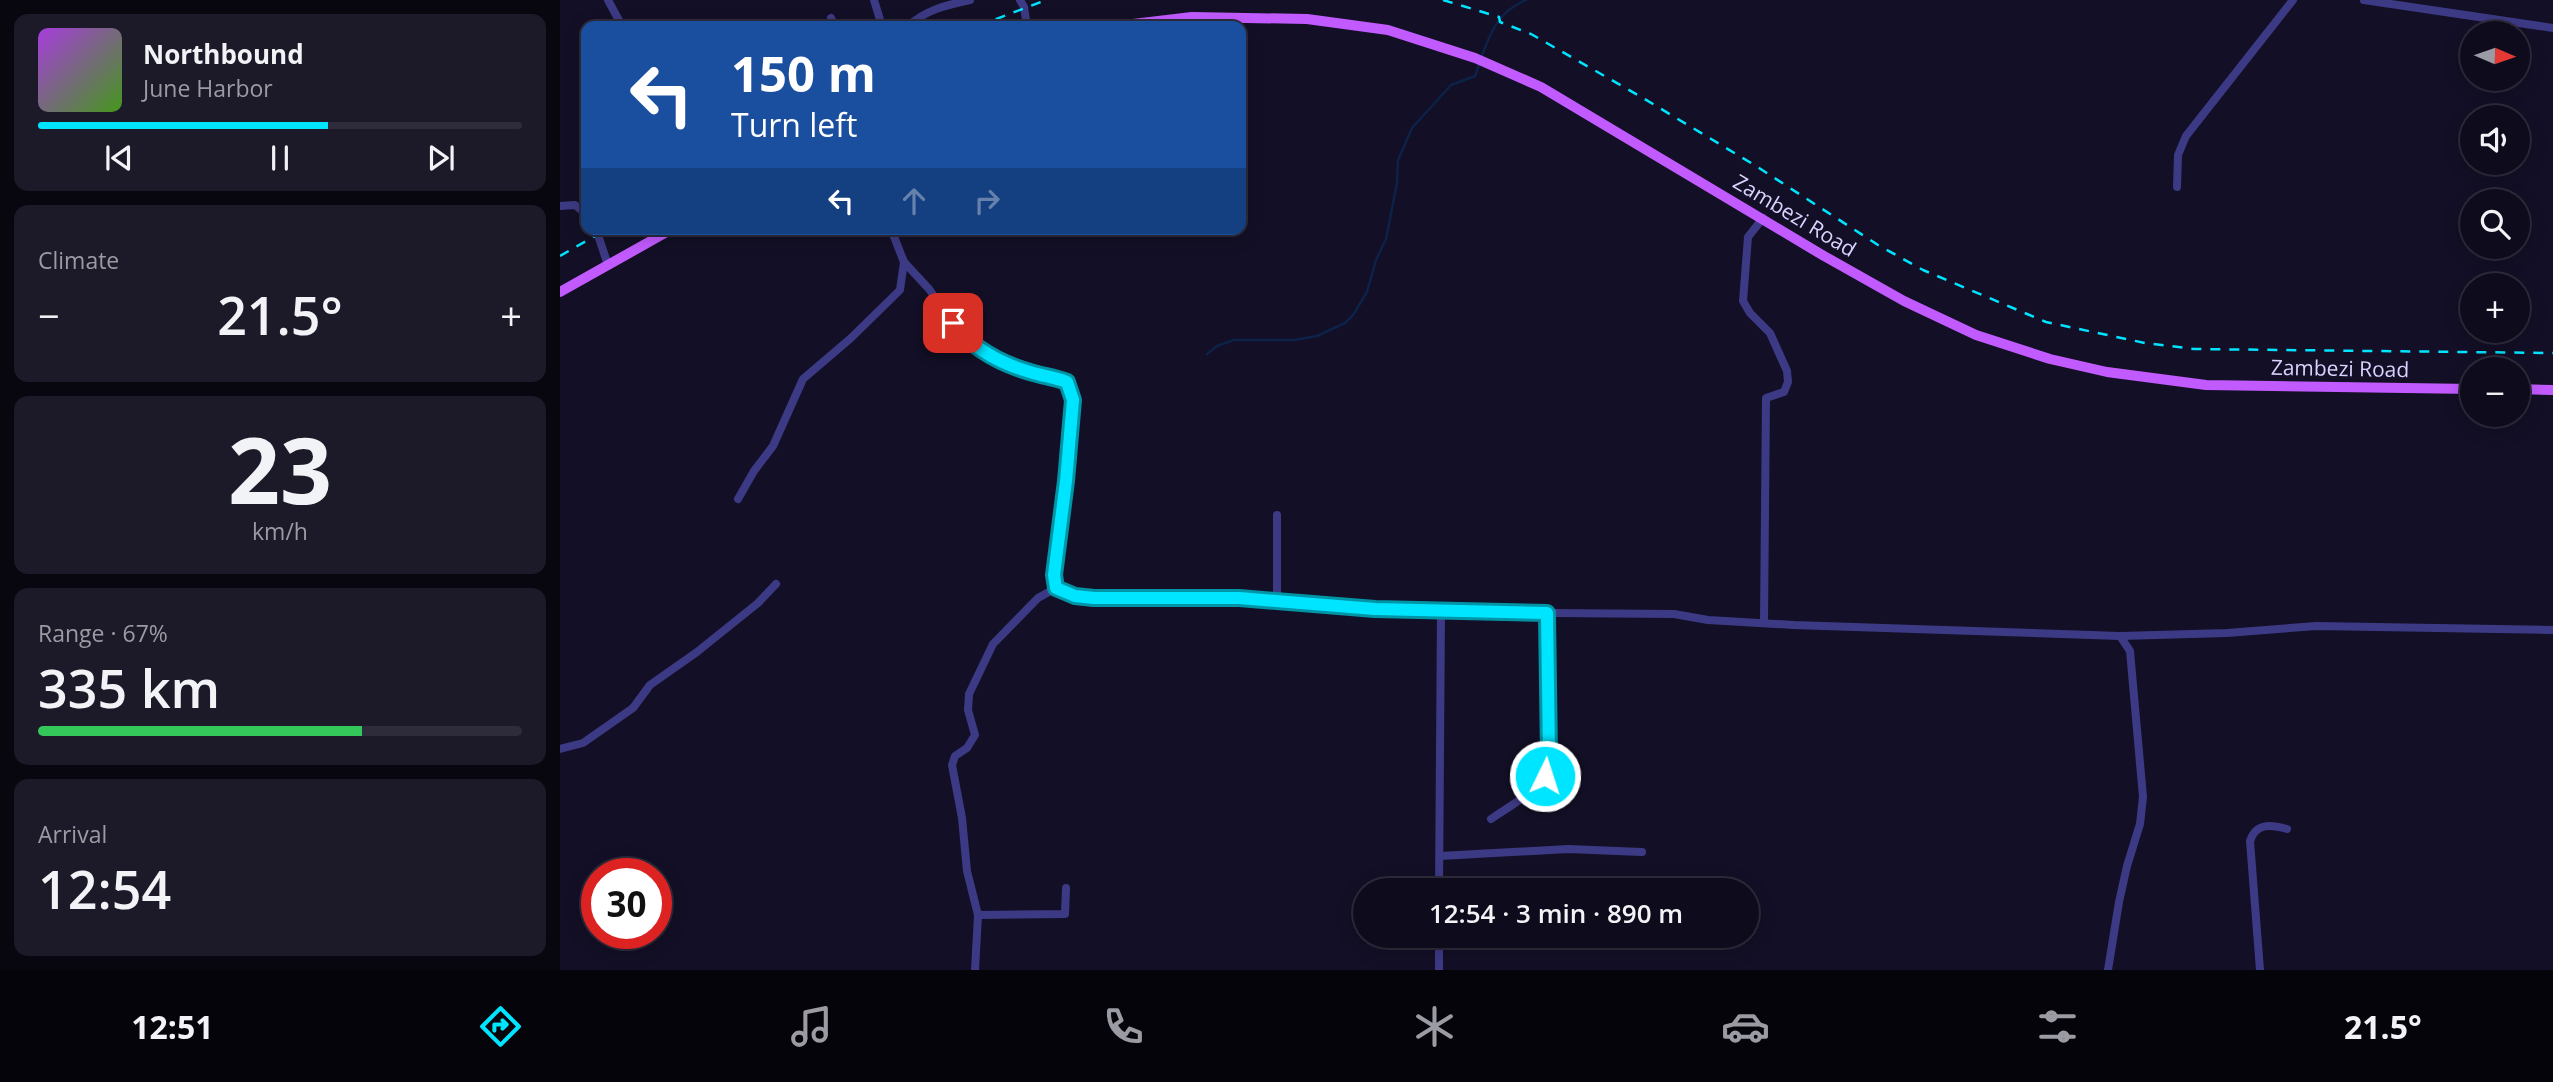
<!DOCTYPE html>
<meta charset="utf-8">
<style>
body{margin:0;font-family:"Open Sans",sans-serif;background:#1c1929;color:#f1f3f6;height:100vh;display:flex;flex-direction:column;font-size:26px;white-space:nowrap}
*{box-sizing:border-box;margin:0}
p{font-size:23px;color:#9b9ba3}
.icon{flex:none;width:38px;height:38px;fill:none;stroke:currentColor;stroke-width:2;stroke-linecap:round;stroke-linejoin:round}
.map{position:relative;flex:1;overflow:hidden}
.details{display:flex;flex-direction:column;gap:14px;padding:14px;background:#08060f;width:560px}
.details>*{flex:none}
.banner{position:absolute;left:21px;top:21px;width:665px;height:214px;border-radius:14px;box-shadow:0 4px 18px #0003,0 0 0 2px #2e2b3b;background:#1a4fa0;color:#fff;overflow:hidden}
.needle{width:46px;rotate:92deg}
.tools{position:absolute;left:1900px;top:21px;display:grid;gap:14px}
.tools a{display:grid;place-items:center;width:70px;height:70px;border-radius:50%;background:#0e0b1c;box-shadow:0 4px 18px #0003,0 0 0 2px #2e2b3b;font-size:35px}
.speed{position:absolute;left:21px;top:858px;display:flex;gap:14px;font-size:35px;font-weight:700;text-align:center}
.speed>*{display:grid;place-content:center;width:91px;height:91px;border-radius:50%;background:#0e0b1c;box-shadow:0 4px 18px #0003,0 0 0 2px #2e2b3b;line-height:1}
.speed .limit{border:10px solid #d22;background:#fff;color:#111}
.pin{position:absolute;display:grid;place-items:center;width:60px;height:60px;color:#fff;margin:-30px;border-radius:14px;box-shadow:0 4px 10px #0006}
.me{position:absolute;width:77px;margin:-38px;rotate:4deg;stroke-linejoin:round;filter:drop-shadow(0 0 5px #0008)}
.turn{display:flex;align-items:center;gap:24px;height:147px;padding:0 35px;font-size:32px}
.turn .icon{width:91px;height:91px;stroke-width:2.5}
.turn b{display:block;font-size:49px;line-height:60px}
.lanes{display:flex;align-items:center;height:66px;padding:0 35px;background:#0003;justify-content:center;gap:35px;direction:ltr}
.lanes .off{opacity:.35}
.big{font-size:52px;font-weight:600;line-height:1.1}
.details .widget{flex:1;display:flex;flex-direction:column;justify-content:center;gap:10px;min-width:0;padding:0 24px;border-radius:14px;background:#1c1929}
.details .dial{align-items:center;gap:0}
.dial b{font-size:91px;line-height:1}
.song{display:flex;align-items:center;gap:21px}
.cover{width:84px;height:84px;border-radius:10px;background:linear-gradient(135deg,hsl(280 70% 55%),hsl(100 70% 35%))}
.played{height:7px;border-radius:4px;background:linear-gradient(90deg,#00e5ff 60%,#2e2b3b 60%)}
.keys{display:flex;justify-content:space-around;direction:ltr}
.heat{display:flex;justify-content:space-between;align-items:center;font-size:38px;direction:ltr}
.charge{height:10px;border-radius:5px;background:linear-gradient(90deg,#34c759 67%,#2e2b3b 0)}
.trip{position:absolute;left:793px;top:878px;width:406px;height:70px;border-radius:35px;background:#0e0b1c;box-shadow:0 4px 18px #0003,0 0 0 2px #2e2b3b;font-weight:600;line-height:70px;text-align:center}
.tabs{display:flex;height:112px;justify-content:space-around;align-items:center;background:#06040b;color:#9b9ba3}
.tabs .icon{width:49px;height:49px}
.tabs .selected{color:#00e5ff}
.tabs b{font-size:32px;color:#f1f3f6}
main{display:flex;flex:1;min-height:0}
.map>svg:first-child{display:block}
.lines{fill:none;stroke-linecap:round;stroke-linejoin:round}
.stream{stroke:#0c2248;stroke-width:2.5}
.minor{stroke:#3d3a85;stroke-width:8}
.major{stroke:#c25bff;stroke-width:10}
.rail{stroke:#00e5ff;stroke-width:2.5;stroke-dasharray:10 9;stroke-linecap:butt}
.route-casing{stroke:#0095a6;stroke-width:18}
.route{stroke:#00e5ff;stroke-width:12}
.labels{text-anchor:middle;dominant-baseline:central;stroke-width:7;stroke-linejoin:round;paint-order:stroke}
.street-label{font-size:21px;fill:#d9d4ff;stroke:#130f26}
</style>
<main>
<section class="details">
<div class="widget">
<div class="song"><i class="cover"></i><div><b>Northbound</b><p>June Harbor</p></div></div>
<div class="played"></div>
<div class="keys"><svg class="icon" aria-label="previous" viewBox="0 0 24 24"><path d="M18 5L8 12l10 7zM5 5v14"/></svg><svg class="icon" aria-label="pause" viewBox="0 0 24 24"><path d="M8 5v14M16 5v14"/></svg><svg class="icon" aria-label="next" viewBox="0 0 24 24"><path d="M6 5l10 7-10 7zM19 5v14"/></svg></div>
</div>
<div class="widget"><p>Climate</p>
<div class="heat"><a>−</a><b class="big">21.5°</b><a>+</a></div>
</div>
<div class="widget dial"><b>23</b><p>km/h</p></div>
<div class="widget"><p>Range · 67%</p><b class="big">335 km</b><div class="charge"></div></div>
<div class="widget"><p>Arrival</p><b class="big">12:54</b></div>
</section>
<div class="map">
<svg width="1993" height="970" viewBox="0 0 1993 970">
<rect width="100%" height="100%" fill="#130f26"/>
<g class="lines">
<g class="stream">
<path d="M921,58C931,31 938,12 966,0"/>
<path d="M647,354L657,346L674,340H734L757,336L785,323L793,315L807,292L816,260L826,239L837,183L838,160L852,128L891,85L915,76L919,65"/>
</g>
<g class="minor">
<path d="M48,0L62,26"/>
<path d="M314,0L322,26"/>
<path d="M460,0L464,7L467,26"/>
<path d="M1804,0L1993,28"/>
<path d="M271,18L275,26"/>
<path d="M348,26C366,10 386,5 410,0"/>
<path d="M1617,187L1618,155L1626,136L1733,0"/>
<path d="M0,206L15,205L26,214"/>
<path d="M1203,218L1188,237L1183,301L1190,313L1210,333L1227,371L1228,382L1224,392L1206,398L1204,622"/>
<path d="M36,229L48,265"/>
<path d="M331,229L344,262L369,289L405,340L436,359L471,373L493,376L507,382L513,400L506,481L494,575L496,588L515,596L679,598L815,609L881,612L1114,614L1148,620L1234,625L1560,636L1667,633L1756,626L1993,630"/>
<path d="M178,499L194,471L213,446L243,379L291,338L340,290L344,262"/>
<path d="M717,601V515"/>
<path d="M0,749L23,743L73,708L90,685L137,652L198,603L216,584"/>
<path d="M931,819C951,805 980,791 988,767L987,613"/>
<path d="M880,856L1008,849L1082,852"/>
<path d="M879,891L881,612"/>
<path d="M418,915L505,914L506,888"/>
<path d="M415,970L418,915L407,871L402,818L392,765L395,756L407,748L415,735L408,710L409,694L433,644L478,598L496,588"/>
<path d="M879,970V936"/>
<path d="M1548,970L1559,902L1567,866L1580,824L1583,797L1570,651L1560,636"/>
<path d="M1700,970L1690,841C1696,822 1712,825 1727,829"/>
</g>
<g class="major">
<path d="M556,26L632,17L747,19L828,30L915,58L981,87L1264,256L1344,301L1416,335L1490,359L1547,372L1646,385L1913,389"/>
<path d="M0,292L112,229"/>
<path d="M1958,389L1993,390"/>
</g>
<g class="rail">
<path d="M883,0L939,17L940,22L971,34L1083,98L1196,166L1318,245L1363,270L1486,322L1585,343L1634,349L1993,353"/>
<path d="M418,26L486,0"/>
<path d="M0,256L47,229"/>
</g>
</g>
<g class="lines">
<g class="route-casing">
<path id="route" d="M393,323C412,348 439,363 470,372C482,376 494,377 507,382L513,400L506,481L494,575L496,588L515,596L534,598H679L815,609L987,613L989,756L985,776"/>
</g>
<use href="#route" class="route"/>
</g>
<g class="labels">
<g class="street-label">
<text transform="translate(1235 215) rotate(31)">Zambezi Road</text>
<text transform="translate(1780 368) rotate(1)">Zambezi Road</text>
</g>
</g>
</svg>
<div class="tools">
<a><svg class="needle" viewBox="-14 -14 28 28"><path d="M0-13l5 13h-10z" fill="#e53935"/><path d="M0 13l5-13h-10z" fill="#9b9ba3"/></svg></a>
<a><svg class="icon" aria-label="sound" viewBox="0 0 24 24"><path d="M4 9h4l5-4v14l-5-4H4zM17 9q2 3 0 6"/></svg></a>
<a><svg class="icon" aria-label="search" viewBox="0 0 24 24"><circle cx="10" cy="10" r="6"/><path d="M15 15l6 6"/></svg></a>
<a>+</a>
<a>−</a>
</div>
<div class="speed"><div class="limit">30</div></div>
<div class="pin" style="left:393px;top:323px;background:#d93025"><svg class="icon" aria-label="arrive" viewBox="0 0 24 24"><path d="M6 21V4h12l-3 4 3 4H6"/></svg></div>
<svg class="me" style="left:985px;top:776px" viewBox="-20 -20 40 40"><circle r="17" fill="#00e5ff" stroke="#fff" stroke-width="3"/><path d="M0-11L8 9 0 5-8 9z" fill="#fff"/></svg>
<div class="trip">12:54 · 3 min · 890 m</div>
<div class="banner">
<div class="turn"><svg class="icon" aria-label="left" viewBox="0 0 24 24"><path d="M17 20v-9H6M10 6l-5 5 5 5"/></svg><div><b>150 m</b>Turn left</div></div>
<div class="lanes"><svg class="icon" aria-label="left" viewBox="0 0 24 24"><path d="M17 20v-9H6M10 6l-5 5 5 5"/></svg><svg class="icon off" aria-label="ahead" viewBox="0 0 24 24"><path d="M12 20V5M6 11l6-6 6 6"/></svg><svg class="icon off" aria-label="right" viewBox="0 0 24 24"><path d="M7 20v-9h11M14 6l5 5-5 5"/></svg></div>
</div>
</div>
</main>
<nav class="tabs">
<b>12:51</b>
<svg class="icon selected" aria-label="directions" viewBox="0 0 24 24"><path d="M12 3l9 9-9 9-9-9zM9 14v-3h6M13 9l2 2-2 2"/></svg>
<svg class="icon" aria-label="music" viewBox="0 0 24 24"><path d="M9 18V5l10-2v13"/><circle cx="6" cy="18" r="3"/><circle cx="16" cy="16" r="3"/></svg>
<svg class="icon" aria-label="phone" viewBox="0 0 24 24"><path d="M5 4h4l2 5-3 2q2 4 5 5l2-3 5 2v4C11 20 4 13 5 4z"/></svg>
<svg class="icon" aria-label="climate" viewBox="0 0 24 24"><path d="M12 3v18M4 7l16 10M4 17L20 7"/></svg>
<svg class="icon" aria-label="car" viewBox="0 0 24 24"><path d="M5 17H2v-5l4-1 3-4h7l3 4 3 1v5h-3M9 17h6M6 11h13"/><circle cx="7" cy="17" r="2"/><circle cx="17" cy="17" r="2"/></svg>
<svg class="icon" aria-label="filters" viewBox="0 0 24 24"><path d="M4 7h16M4 17h16"/><circle cx="9" cy="7" r="2"/><circle cx="15" cy="17" r="2"/></svg>
<b>21.5°</b>
</nav>
